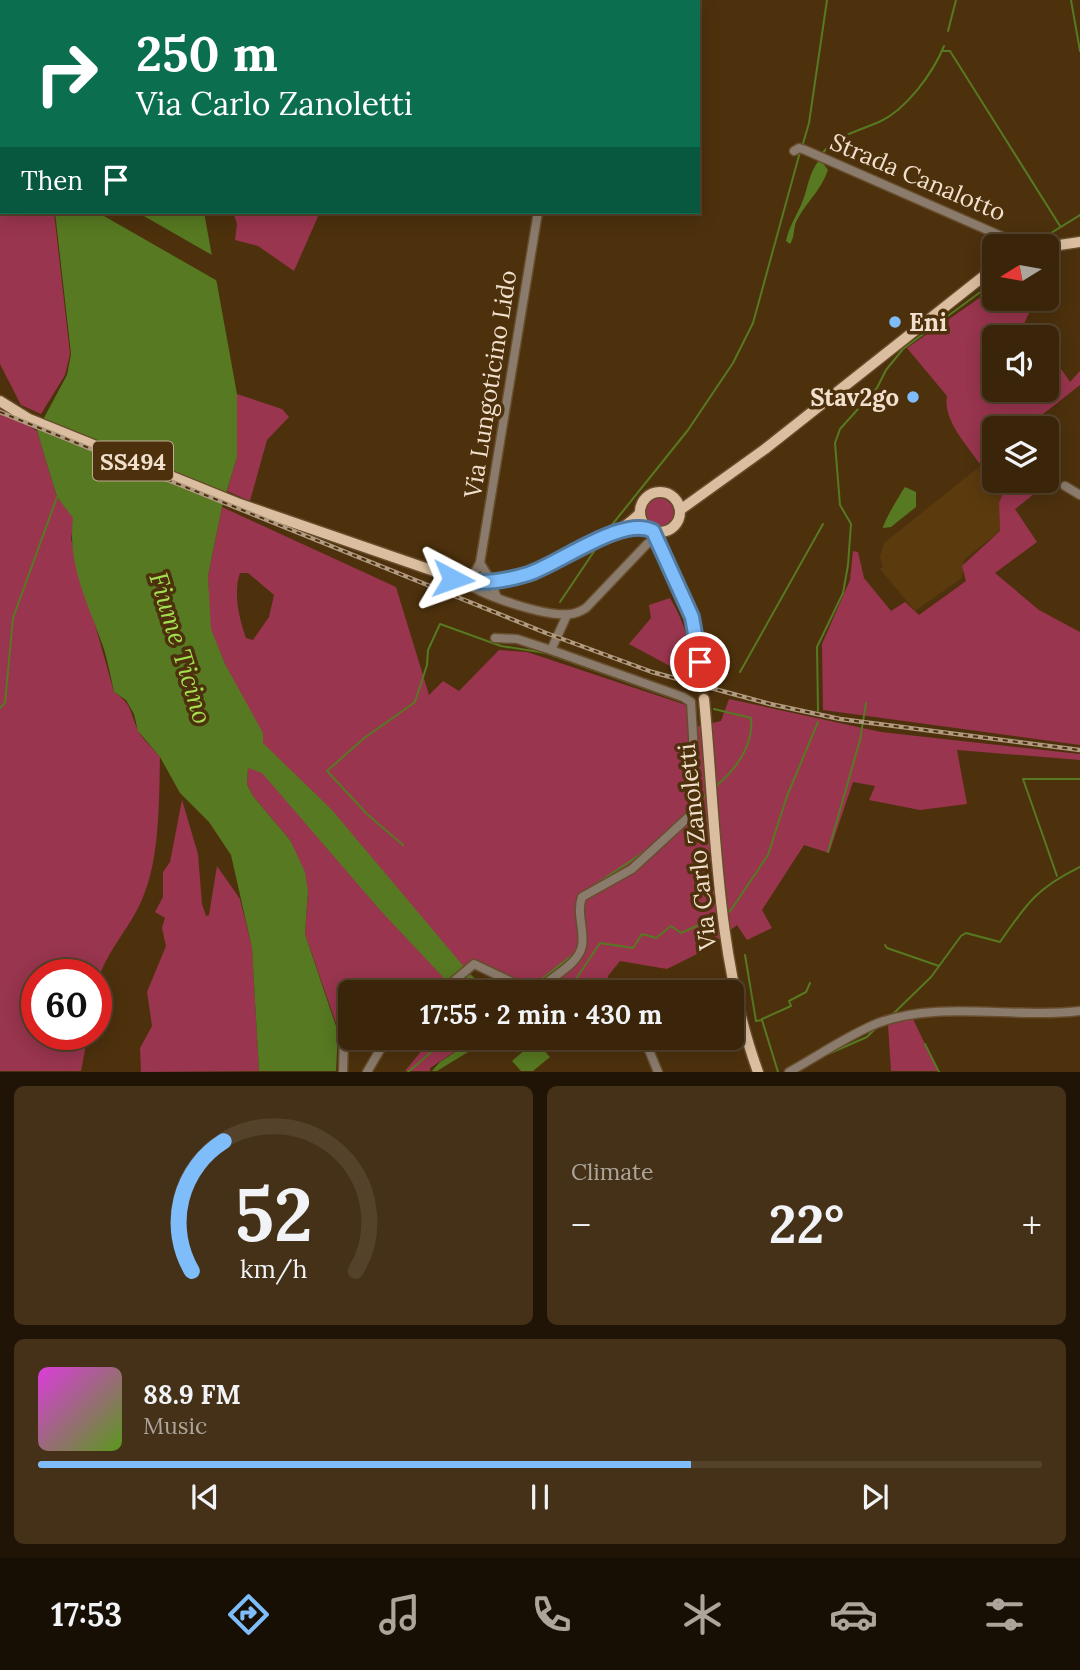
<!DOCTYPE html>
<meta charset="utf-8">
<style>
body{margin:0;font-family:Lora,serif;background:#453118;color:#f1f3f6;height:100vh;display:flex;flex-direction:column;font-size:26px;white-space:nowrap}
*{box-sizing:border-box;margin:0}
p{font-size:23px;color:#aba59c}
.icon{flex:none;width:38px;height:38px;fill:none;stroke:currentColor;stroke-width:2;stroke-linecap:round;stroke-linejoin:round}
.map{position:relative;height:1072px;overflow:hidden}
.drawer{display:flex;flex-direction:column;gap:14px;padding:14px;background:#201406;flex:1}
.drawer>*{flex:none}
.guide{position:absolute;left:0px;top:0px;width:700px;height:214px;box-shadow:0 4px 18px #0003,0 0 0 2px #54422b;background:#0b6e4f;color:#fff;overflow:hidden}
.needle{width:46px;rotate:259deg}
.fabs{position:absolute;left:982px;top:234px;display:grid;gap:14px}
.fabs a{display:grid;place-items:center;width:77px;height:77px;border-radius:10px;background:#3a250a;box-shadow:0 4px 18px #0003,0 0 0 2px #54422b;font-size:35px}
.speed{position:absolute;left:21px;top:959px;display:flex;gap:14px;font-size:35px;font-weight:700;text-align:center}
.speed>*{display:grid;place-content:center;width:91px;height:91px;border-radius:50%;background:#3a250a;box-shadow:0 4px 18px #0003,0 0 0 2px #54422b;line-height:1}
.speed .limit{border:10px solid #d22;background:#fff;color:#111}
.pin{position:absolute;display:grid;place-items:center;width:60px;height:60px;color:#fff;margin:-30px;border:4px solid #fff;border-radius:50%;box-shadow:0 2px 7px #0007}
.me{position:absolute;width:77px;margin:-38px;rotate:94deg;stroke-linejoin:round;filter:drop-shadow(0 0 5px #0008)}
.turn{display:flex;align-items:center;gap:24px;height:147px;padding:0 21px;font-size:32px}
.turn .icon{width:91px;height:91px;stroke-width:2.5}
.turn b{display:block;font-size:49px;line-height:60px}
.then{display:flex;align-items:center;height:66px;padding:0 21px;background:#0003;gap:14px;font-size:26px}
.big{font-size:52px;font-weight:700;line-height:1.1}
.drawer .widget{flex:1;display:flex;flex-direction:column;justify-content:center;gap:10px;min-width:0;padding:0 24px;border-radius:10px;background:#453118}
.drawer .dial{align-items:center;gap:0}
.dial svg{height:182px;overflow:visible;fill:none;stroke:#54422b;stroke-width:7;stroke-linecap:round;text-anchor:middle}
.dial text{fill:#f1f3f6;stroke:none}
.song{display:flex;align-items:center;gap:21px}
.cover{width:84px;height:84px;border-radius:10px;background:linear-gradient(135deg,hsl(300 70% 55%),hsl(90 70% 35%))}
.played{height:7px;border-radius:4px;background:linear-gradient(90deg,#7fbdfa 65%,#54422b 65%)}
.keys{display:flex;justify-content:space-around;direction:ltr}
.heat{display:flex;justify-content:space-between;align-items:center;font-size:38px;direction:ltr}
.drawer .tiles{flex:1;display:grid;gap:14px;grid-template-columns:1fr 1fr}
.widget:last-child{grid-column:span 2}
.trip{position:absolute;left:338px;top:980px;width:406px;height:70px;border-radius:10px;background:#3a250a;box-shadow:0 4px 18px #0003,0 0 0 2px #54422b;font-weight:700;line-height:70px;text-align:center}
.menu{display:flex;height:112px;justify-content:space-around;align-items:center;background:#170f04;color:#aba59c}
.menu .icon{width:49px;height:49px}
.menu .on{color:#7fbdfa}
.menu b{font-size:32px;color:#f1f3f6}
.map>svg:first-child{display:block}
.built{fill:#5b3a0e}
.green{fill:#99354e;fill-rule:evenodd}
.water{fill:#567921}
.pier{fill:#4d310d}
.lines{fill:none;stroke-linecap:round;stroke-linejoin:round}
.stream{stroke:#567921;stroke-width:2}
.major-tunnel{stroke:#664b2a;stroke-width:10;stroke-dasharray:10 5;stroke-linecap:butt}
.minor-casing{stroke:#674d2c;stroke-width:11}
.major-casing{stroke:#674d2c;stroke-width:13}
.minor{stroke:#8a7b6c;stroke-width:8}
.major{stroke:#dbbe9f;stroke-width:10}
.rail-casing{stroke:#b09a81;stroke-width:4.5}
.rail{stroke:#4d310d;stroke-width:2;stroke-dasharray:5;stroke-linecap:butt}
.route-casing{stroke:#537ba2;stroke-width:18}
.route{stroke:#7fbdfa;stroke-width:12}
.poi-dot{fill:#7fbdfa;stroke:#4d310d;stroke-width:2.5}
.labels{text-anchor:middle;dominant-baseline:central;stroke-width:7;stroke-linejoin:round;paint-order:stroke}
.shield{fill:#4d310d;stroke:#c0ac94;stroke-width:2}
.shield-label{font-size:23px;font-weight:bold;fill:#f2e0ce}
.street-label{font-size:24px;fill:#f2e0ce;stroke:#4d310d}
.poi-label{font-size:24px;font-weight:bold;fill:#f2e0ce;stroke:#4d310d;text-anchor:start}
.water-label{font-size:26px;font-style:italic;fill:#a4df4f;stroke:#4d310d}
</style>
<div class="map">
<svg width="1080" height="1072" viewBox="0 0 1080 1072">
<rect width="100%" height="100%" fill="#4d310d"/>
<path class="built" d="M994,455V481L1015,484L1003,493L999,503L1000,531L964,560L962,578L915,611L880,569L883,567L880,557L884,543Z"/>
<g class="green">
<path d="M0,194L2,212H54L70,354L65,375L41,414L21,405L0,364Z"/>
<path d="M233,212H320L294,271L258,246L235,240L237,224Z"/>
<path d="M994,288V299H1014L1029,313L1022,328L1025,338H994V390H1046V338H1031L1044,335L1057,345L1053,369L1062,370L1070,382L1080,371V385L1024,429H994V452L979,463C966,443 943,421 947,396L907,348Z"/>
<path d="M237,394L282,409L289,417L267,440L250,501L227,491L237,457Z"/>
<path d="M0,407L37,431L57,497L74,518L71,539L114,692C133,705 129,711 138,730C142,739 154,749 160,757C159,800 160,857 143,897C130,930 103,953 96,989V975H37V1034H88L81,1071H0Z"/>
<path d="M1047,466L1057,476L1015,509L1037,542L995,573L1039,610L1080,632V745L823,710L822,644L850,580L853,551L858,552L864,578L891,611L905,602L919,615L966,581L962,566L1000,531L999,503L1003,493L1017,481H1046Z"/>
<circle cx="659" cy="513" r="15"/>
<path d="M222,507L396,587L429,695L443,681L459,691L499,650L527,652L689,706L690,728L721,721L729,699L881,732L1080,754V760L957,750L967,804L920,810L869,800L875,786L853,782L829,853L804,845L762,910L772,928L747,940L737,925L703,951L667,969L620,961L608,976L610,987L589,992H539L472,960L437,992H350V1017L343,1027L337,1026L305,934L308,892L290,840L253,796L247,784L248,767L225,664L210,629L208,576ZM240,573H248L274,595L269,617L253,640L246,638C239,618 233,593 240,573Z"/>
<path d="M670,598C686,624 691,650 696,680L629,644L651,618L649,605Z"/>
<path d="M182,800L198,854L202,904L206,916L209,915L217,866L240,899L252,947L259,1071L141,1072L140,1048L152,1026L147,992L166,946L162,928L165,918L155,912L163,897V872L170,862Z"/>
<path d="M912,1017L938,1071H891L888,1025Z"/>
<path d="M426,1038H474V1039L430,1068V1071H405L428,1043Z"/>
</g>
<g class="water">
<path d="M820,159L828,170C821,191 805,203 796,222C793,230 795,237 790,244L786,241C789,227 795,218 801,205C808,190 808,173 820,159Z"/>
<path d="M55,212H204L237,394V457L222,507L208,576L211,629L225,664L263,733V743L332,810L470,974L486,988L499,989V992H457L380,910L262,773L248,768L247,784L253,796L290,840L305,872L308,891L305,934L338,1032L336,1071H259L252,948L231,855L209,822L180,793L160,757L138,731L134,714L126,700L114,692C111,678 108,663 104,649C89,605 67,566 73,518L57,497L37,431L67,375L71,354Z"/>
<path d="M905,487L916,492V507L891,527L883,528C883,523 900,494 905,487Z"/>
<path d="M475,1039L478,1046L437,1071H432L440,1062Z"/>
<path d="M535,1041L550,1057L533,1071H521L512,1061Z"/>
</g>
<path class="pier" d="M97,212H137L217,258L221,283Z"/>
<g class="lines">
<g class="stream">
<path d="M1071,0L1080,51"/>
<path d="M948,31L956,0"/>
<path d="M942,51H950L1060,226"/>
<path d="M802,147L809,123L827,0"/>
<path d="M822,154C834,136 861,130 879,122C906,110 933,73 944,46"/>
<path d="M1030,246L1080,215"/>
<path d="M607,531L688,430L733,363L753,323L800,152"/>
<path d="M560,602L597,547"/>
<path d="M740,672L823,524"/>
<path d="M0,708L5,703L13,618L57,497"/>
<path d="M714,709L751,718C754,746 735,770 715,787"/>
<path d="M818,711L817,647L843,593L848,565L851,524L840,505L835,443L840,429L877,388L886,370L903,349L994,282"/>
<path d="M699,801L708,793"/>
<path d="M671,827L693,807"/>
<path d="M403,845L367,814L327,771L363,739L415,702L427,665L428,650L440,624L501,646L546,653L681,701"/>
<path d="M828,852L860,740L866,703"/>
<path d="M1057,876L1023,779H1080"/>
<path d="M587,890L647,850"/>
<path d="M725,913L731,910L768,855L787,796L818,722"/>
<path d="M885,945L887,948L939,966"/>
<path d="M745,955L756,1021L762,1020L778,1072"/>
<path d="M533,986L575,953"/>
<path d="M555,992L570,988L600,943L633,948L642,934L656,938L671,926L681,933L717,917"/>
<path d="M892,1015L931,977L961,936L966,933L1000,942C1027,903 1037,888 1080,867"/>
<path d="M762,1019L791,1006L789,1001L806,992L810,983"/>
<path d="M925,1044L939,1072"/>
<path d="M828,1054L867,1037L877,1027"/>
<path d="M408,1072L435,1049L459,1038"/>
</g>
<path class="major-tunnel" d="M702,678L704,699"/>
<g class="minor-casing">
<g id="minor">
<path d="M480,2L481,0"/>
<path d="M573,2V0"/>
<path d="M794,151L799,148L805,150L1026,247"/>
<path d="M538,212L480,563L473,575L463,581C483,596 545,617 570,614C576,614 581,611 586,608L647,544"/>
<path d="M1065,486L1080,495"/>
<path d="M480,563L488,576L497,581L493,588L497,597"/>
<path d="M495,638L517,639L551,650"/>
<path d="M441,992L474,964L520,986L537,990"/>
<path d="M536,992C548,978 578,966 582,946C585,930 576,913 582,897L632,869L695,811L697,804L691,702L683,697L551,650L567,615"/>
<path d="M615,992H624"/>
<path d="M644,1038L658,1072"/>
<path d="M343,1072L344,1035L350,1023"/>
<path d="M367,1072L387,1038"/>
<path d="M789,1072C818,1056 848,1035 878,1023C940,1000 1015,1019 1080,1011"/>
</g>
</g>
<g class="major-casing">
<g id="major">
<path d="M1046,247L1080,242"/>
<path d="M0,401L29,419L237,503L463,581C484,581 503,580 523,575C551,568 621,534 640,513"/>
<circle cx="660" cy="512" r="20"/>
<path d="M680,510L765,449L994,268"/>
<path d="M653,531L692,617L702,678"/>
<path d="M704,699C716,822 715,954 758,1072"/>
</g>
</g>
<use href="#minor" class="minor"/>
<use href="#major" class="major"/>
<g class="rail-casing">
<path id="rail" d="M0,412L546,633L652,672L770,704L840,719L1080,750"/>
</g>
<use href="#rail" class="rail"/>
</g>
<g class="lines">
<g class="route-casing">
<path id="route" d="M453,579C477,585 505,581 528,574C559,564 623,515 653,531L692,617L700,662"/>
</g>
<use href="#route" class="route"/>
</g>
<g class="poi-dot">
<circle cx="895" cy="322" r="7"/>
<circle cx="913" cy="397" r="7"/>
</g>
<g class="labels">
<rect class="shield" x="93" y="441.5" width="80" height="39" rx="5"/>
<g class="shield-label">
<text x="133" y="461">SS494</text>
</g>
<g class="street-label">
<text transform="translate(918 177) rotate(23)">Strada Canalotto</text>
<text transform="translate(490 384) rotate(-81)">Via Lungoticino Lido</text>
<text transform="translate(697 847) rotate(-96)">Via Carlo Zanoletti</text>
</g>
<g class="poi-label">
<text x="909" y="322">Eni</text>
<text x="899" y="397" text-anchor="end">Stav2go</text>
</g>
<g class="water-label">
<text transform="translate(181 648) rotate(73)">Fiume Ticino</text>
</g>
</g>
</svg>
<div class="fabs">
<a><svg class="needle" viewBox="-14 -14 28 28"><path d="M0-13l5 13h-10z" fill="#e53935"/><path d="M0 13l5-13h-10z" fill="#aba59c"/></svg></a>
<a><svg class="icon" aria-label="sound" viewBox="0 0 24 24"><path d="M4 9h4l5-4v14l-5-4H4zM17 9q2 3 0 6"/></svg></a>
<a><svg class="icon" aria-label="layers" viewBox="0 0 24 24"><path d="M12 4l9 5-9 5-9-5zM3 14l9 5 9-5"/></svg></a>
</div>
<div class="speed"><div class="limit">60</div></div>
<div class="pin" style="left:700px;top:662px;background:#d93025"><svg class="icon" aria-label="arrive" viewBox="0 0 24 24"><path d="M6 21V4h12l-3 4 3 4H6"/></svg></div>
<svg class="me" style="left:453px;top:579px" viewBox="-20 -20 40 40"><path d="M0-17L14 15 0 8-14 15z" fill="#7fbdfa" stroke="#fff" stroke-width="4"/></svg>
<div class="trip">17:55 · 2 min · 430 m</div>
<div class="guide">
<div class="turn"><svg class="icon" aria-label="right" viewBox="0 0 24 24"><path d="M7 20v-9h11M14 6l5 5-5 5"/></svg><div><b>250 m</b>Via Carlo Zanoletti</div></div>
<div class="then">Then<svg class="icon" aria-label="arrive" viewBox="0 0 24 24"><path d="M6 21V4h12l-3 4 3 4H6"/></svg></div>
</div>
</div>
<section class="drawer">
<div class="tiles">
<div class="widget dial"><svg viewBox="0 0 100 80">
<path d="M14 69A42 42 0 1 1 86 69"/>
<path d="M14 69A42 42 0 0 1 28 12" stroke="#7fbdfa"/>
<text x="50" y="56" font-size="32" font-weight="700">52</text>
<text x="50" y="72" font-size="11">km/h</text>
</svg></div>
<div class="widget"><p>Climate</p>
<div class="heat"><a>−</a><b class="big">22°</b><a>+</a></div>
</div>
<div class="widget">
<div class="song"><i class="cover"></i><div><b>88.9 FM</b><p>Music</p></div></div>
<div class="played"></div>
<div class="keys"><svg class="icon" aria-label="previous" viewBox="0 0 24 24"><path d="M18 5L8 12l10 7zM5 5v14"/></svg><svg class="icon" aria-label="pause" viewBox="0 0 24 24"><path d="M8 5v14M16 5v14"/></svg><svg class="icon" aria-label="next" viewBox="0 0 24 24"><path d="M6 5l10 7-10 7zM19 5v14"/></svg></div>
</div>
</div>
</section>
<nav class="menu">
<b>17:53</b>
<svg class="icon on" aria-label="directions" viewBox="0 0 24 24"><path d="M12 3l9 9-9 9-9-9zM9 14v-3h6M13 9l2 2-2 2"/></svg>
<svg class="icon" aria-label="music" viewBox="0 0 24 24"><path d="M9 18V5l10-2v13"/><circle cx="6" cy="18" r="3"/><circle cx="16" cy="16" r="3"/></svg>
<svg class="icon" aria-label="phone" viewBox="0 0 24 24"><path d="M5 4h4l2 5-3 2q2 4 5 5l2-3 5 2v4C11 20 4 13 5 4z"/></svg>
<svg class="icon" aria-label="climate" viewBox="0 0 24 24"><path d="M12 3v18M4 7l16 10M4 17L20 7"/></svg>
<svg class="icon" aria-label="car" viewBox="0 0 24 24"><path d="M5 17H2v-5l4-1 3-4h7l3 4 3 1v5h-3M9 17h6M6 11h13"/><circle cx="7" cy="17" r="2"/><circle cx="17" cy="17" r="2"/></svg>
<svg class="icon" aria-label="filters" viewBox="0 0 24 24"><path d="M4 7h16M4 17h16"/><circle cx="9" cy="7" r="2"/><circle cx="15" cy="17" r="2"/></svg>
</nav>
